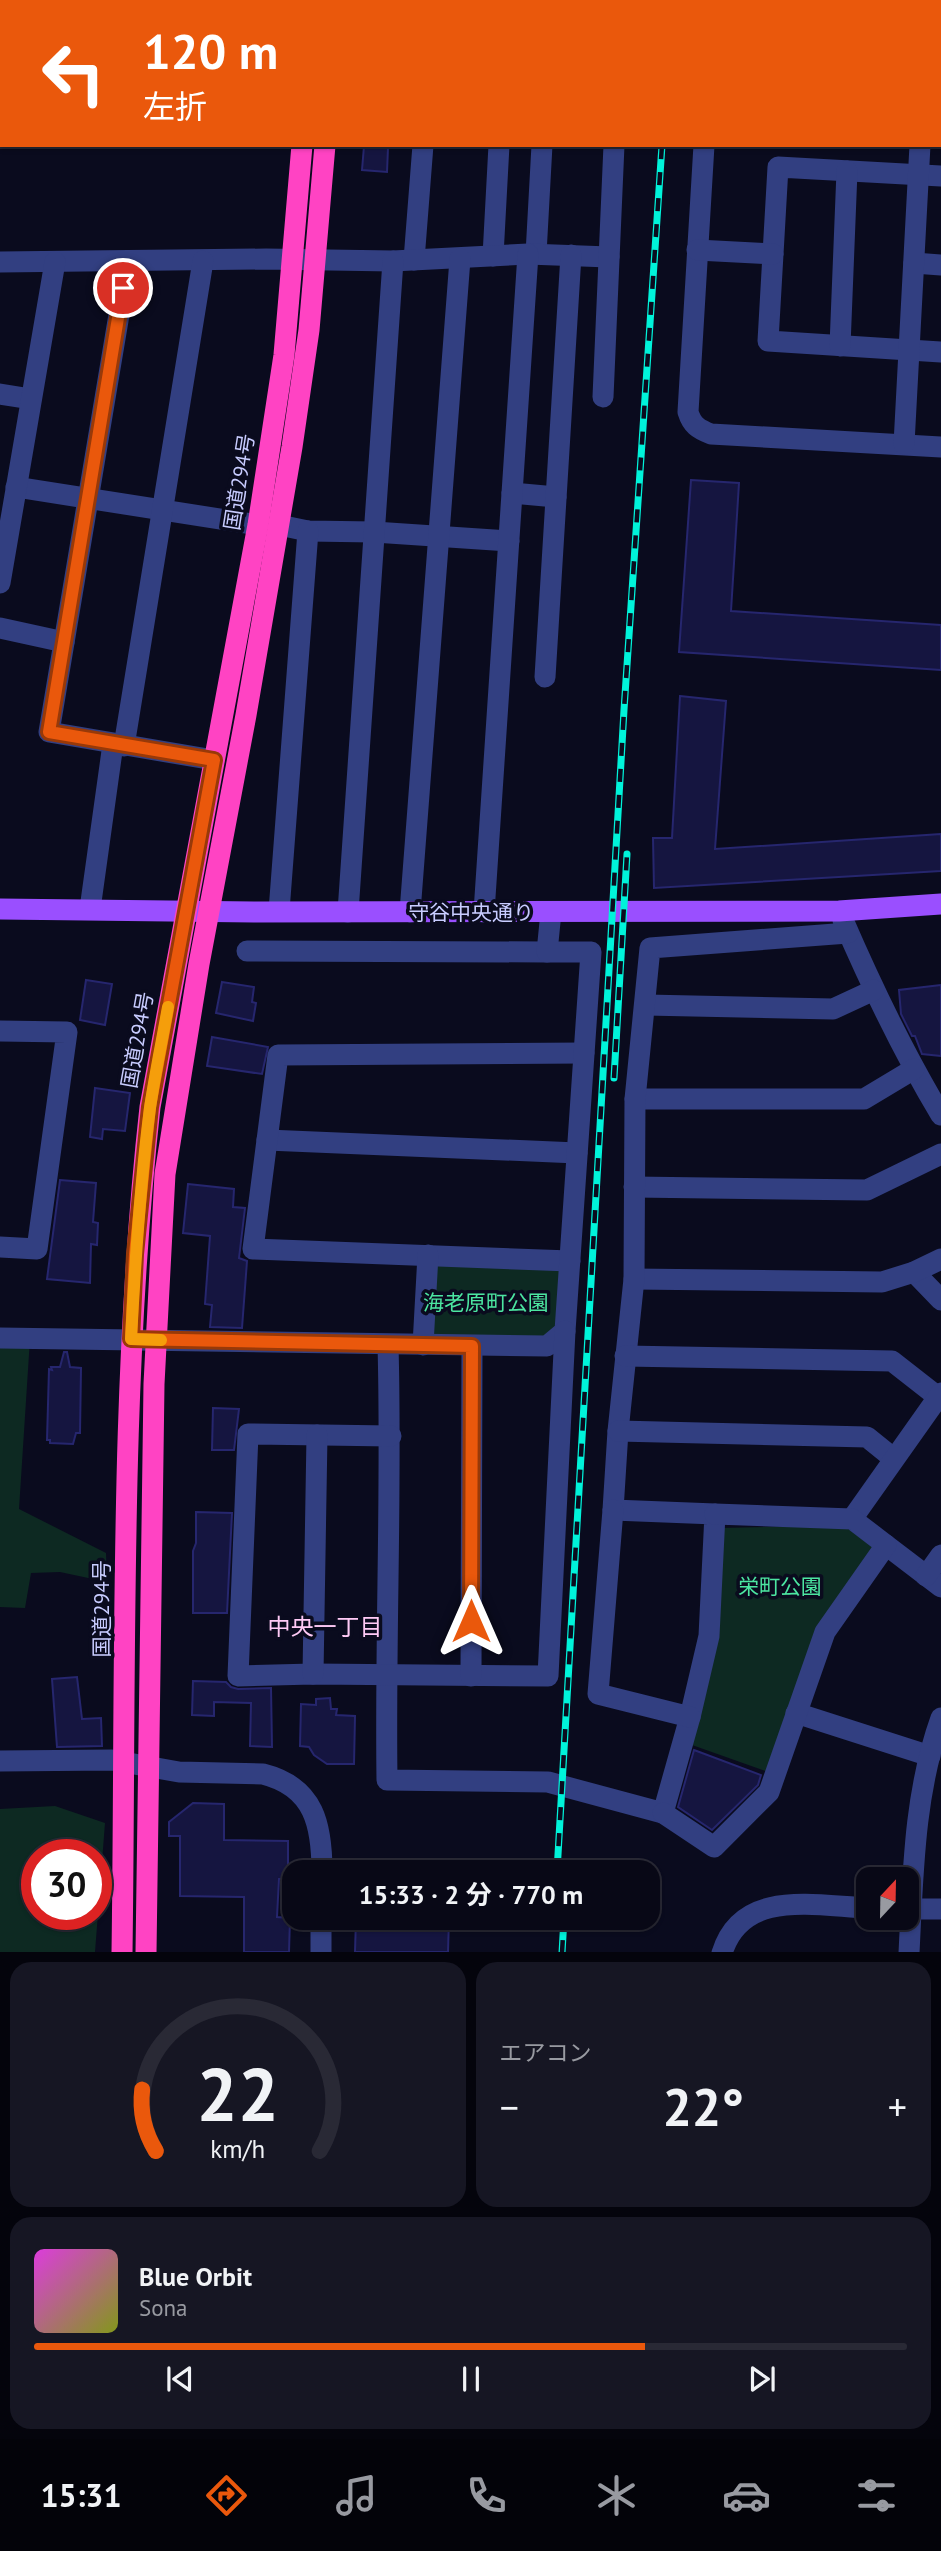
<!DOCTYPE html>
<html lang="ja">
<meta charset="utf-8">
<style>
body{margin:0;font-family:"PT Sans","Noto Sans JP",sans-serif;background:#161623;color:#f1f3f6;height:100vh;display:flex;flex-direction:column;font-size:26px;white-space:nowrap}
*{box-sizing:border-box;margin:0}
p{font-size:23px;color:#989aa1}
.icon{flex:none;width:38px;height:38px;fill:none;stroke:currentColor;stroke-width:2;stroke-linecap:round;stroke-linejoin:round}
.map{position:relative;height:1952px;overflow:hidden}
.details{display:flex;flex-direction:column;gap:10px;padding:10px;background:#04040c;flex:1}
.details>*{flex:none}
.guide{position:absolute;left:0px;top:0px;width:942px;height:147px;box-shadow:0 2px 5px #0004,0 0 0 2px #292935;background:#ea580c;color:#fff;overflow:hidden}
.needle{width:46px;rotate:22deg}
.controls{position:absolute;left:856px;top:1867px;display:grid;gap:14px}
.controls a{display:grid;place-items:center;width:63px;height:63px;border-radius:14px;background:#080816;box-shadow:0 2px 5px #0004,0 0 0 2px #292935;font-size:35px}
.speed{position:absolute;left:21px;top:1839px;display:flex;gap:14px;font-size:35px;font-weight:700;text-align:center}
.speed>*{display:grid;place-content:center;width:91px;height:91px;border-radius:50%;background:#080816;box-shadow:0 2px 5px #0004,0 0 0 2px #292935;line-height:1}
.speed .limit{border:10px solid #d22;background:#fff;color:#111}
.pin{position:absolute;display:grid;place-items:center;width:60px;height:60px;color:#fff;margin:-30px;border:4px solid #fff;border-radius:50%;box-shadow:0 2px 7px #0007}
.me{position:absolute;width:77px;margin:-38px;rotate:0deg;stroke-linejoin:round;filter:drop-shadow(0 0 5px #0008)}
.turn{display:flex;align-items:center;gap:24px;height:147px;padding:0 28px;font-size:32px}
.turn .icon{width:91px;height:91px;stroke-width:2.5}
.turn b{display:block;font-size:49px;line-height:60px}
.big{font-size:52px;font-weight:700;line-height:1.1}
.details .tile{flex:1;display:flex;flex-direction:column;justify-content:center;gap:10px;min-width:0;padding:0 24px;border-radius:21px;background:#161623}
.details .dial{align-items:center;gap:0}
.dial svg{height:182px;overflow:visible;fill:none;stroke:#292935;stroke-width:7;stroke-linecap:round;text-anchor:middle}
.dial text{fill:#f1f3f6;stroke:none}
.song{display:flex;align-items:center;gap:21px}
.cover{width:84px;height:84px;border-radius:10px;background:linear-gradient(135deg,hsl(300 70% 55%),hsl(70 70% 35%))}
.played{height:7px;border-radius:4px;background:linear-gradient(90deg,#ea580c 70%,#292935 70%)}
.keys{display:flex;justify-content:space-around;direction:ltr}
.heat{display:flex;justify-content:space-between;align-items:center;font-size:38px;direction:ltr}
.details .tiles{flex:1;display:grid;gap:10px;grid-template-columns:1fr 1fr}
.tile:last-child{grid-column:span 2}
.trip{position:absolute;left:282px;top:1860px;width:378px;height:70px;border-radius:21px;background:#080816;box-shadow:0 2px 5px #0004,0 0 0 2px #292935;font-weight:700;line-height:70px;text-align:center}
.tab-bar{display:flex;height:112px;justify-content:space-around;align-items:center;background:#030309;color:#989aa1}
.tab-bar .icon{width:49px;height:49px}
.tab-bar .current{color:#ea580c}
.tab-bar b{font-size:32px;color:#f1f3f6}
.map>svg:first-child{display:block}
.green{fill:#0d2922;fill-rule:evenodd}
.building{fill:#151540;stroke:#26266e;stroke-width:2}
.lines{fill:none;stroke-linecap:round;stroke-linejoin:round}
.minor{stroke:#323f81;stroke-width:21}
.major{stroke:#9a4fff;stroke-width:21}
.highway{stroke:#ff43c3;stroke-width:21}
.rail-casing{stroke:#00f3da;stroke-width:7}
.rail{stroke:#0a0b1e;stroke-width:4.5;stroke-dasharray:13;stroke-linecap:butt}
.route-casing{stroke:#983908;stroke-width:18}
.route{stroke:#ea580c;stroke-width:12}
.slow{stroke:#f59e0b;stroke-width:12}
.labels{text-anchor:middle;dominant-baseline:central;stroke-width:7;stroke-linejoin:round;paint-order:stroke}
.street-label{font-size:21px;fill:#c8ccff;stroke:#0a0b1e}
.park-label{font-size:21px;fill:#4ce6a1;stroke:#0a0b1e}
.neighbourhood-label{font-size:23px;fill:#ffcaf6;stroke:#0a0b1e}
</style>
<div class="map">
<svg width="941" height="1953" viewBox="0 0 941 1953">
<rect width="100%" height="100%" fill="#0a0b1e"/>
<g class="green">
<path d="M428,1255L570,1261L565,1331L547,1346L423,1345Z"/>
<path d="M0,1338L30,1339L19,1509L106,1553L107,1582L60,1572L31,1573L25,1608L0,1607Z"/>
<path d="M843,1525L878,1551L822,1632L771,1773L692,1745L721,1528Z"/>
<path d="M55,1806L105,1823L95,1952H0V1809ZM37,1855H96V1914H37Z"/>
</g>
<g class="building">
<path d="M364,146L388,148L387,172L362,170Z"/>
<path d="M691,480L739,483L731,611L941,625V670L679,652Z"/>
<path d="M680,696L726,701L715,849L941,834V871L654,888L653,838H672Z"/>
<path d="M86,980L112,984L105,1025L80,1020Z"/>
<path d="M222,982L254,987L252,1002L256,1003L253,1021L216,1013Z"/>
<path d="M941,985V1056L922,1054L915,1036H912L901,1014L899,990Z"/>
<path d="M212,1037L268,1047L262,1074L207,1066Z"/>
<path d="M95,1088L130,1093L125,1131L103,1129L102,1139L90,1137Z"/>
<path d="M60,1180L96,1183L93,1222L98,1223L97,1245L91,1244L90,1283L47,1279Z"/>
<path d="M188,1184L234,1189L233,1207L245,1208L239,1258L247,1261L242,1328L210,1327L212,1305L205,1304L210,1236L183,1233Z"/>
<path d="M64,1352H67L70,1367L81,1368L80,1433H76L73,1444L50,1443V1440H47L49,1369L52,1370L51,1367H60Z"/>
<path d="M213,1408L239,1409L234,1450H212Z"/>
<path d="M196,1512L232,1513L227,1613H193V1551L196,1543Z"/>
<path d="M77,1677L82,1719L101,1718L102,1746L57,1747L52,1679Z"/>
<path d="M193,1681L226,1682L231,1687L238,1689L271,1688L272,1747L250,1746L251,1703L214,1702V1716L192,1715Z"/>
<path d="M330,1698L331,1709H337L336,1715L355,1716L354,1764H327L314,1755L309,1747L300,1746L301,1704L316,1705V1699Z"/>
<path d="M694,1750L761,1775L758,1785L712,1830L678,1807Z"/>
<path d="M193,1803L224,1804V1840L288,1841V1879H279L277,1917L290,1918L289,1952H244V1897L180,1896V1836H169V1822Z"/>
<path d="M356,1918H449L448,1952H355Z"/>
</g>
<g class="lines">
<g class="minor">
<path d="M434,2V0"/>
<path d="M506,2V0"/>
<path d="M620,2V0"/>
<path d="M714,2V0"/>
<path d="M929,2V0"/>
<path d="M940,61H941"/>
<path d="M940,90H941"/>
<path d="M704,145L688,412C692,425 698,429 711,434L941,447"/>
<path d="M941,176L778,167L768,341L941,352"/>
<path d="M697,250L773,254"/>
<path d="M536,254L542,145"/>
<path d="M493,256L499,145"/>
<path d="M414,260L423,145"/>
<path d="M128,261L49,732L214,760"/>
<path d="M0,262L266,259L393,261L528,254L609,257"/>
<path d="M914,263L941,265"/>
<path d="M840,346L847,171"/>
<path d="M0,394L31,399"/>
<path d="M603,397L614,145"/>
<path d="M904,444L920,145"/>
<path d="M16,487L258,525"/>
<path d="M512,493L556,497"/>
<path d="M279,525L308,531L374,532L509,541"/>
<path d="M0,583L55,262"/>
<path d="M0,628L64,642"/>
<path d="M545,677L571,255"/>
<path d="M124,746L203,261"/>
<path d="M90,909L113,744"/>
<path d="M279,911L308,531"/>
<path d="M348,912L393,261"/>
<path d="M410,912L460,259"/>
<path d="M484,912L528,254"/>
<path d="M843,920C872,987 903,1052 941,1115"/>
<path d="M247,951L547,952"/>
<path d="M646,1005L833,1009L874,990"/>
<path d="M0,1031L67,1032L37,1249L0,1247"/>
<path d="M635,1099H864L914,1069"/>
<path d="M267,1140L577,1153"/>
<path d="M634,1187L867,1190L941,1154"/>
<path d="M570,1261L253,1249L278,1055L584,1053"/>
<path d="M914,1272L941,1300"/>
<path d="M634,1279L882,1282L914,1272L941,1259"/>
<path d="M0,1338L547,1346L565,1331L591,952H547L551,912"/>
<path d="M388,1345C392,1490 385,1635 387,1780L548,1782L663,1813L690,1717L709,1636L715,1514L613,1510L618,1431L634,1279L635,1099L650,948L848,933"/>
<path d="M423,1345L428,1255"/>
<path d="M625,1356L892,1361L938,1397"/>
<path d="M618,1431L867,1437L893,1458"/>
<path d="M391,1436L248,1434L238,1676L313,1674L548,1676L565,1331"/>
<path d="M613,1510L598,1694L690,1717"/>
<path d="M852,1519L941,1393"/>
<path d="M886,1545L941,1587"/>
<path d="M926,1576L941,1555"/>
<path d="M313,1674L317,1435"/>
<path d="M471,1676L472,1346"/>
<path d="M796,1713L930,1756"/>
<path d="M0,1761L112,1760L179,1772L263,1774C315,1787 322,1826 322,1872"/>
<path d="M663,1813L714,1847L769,1792L825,1632L886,1545L852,1519L715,1514"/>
<path d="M906,1909H941"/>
<path d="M321,1953V1918"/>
<path d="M722,1953C742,1888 815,1906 868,1908"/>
<path d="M909,1953C913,1874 914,1793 941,1718"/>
</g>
<path class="major" d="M0,909L254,912L839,911L941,904"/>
<g class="highway">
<path d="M314,2V0"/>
<path d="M335,2V0"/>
<path d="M122,1953C126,1671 119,1387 150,1107L258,525L284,355L302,145"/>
<path d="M146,1953L154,1384L165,1174L199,964L246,715L292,447L309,330L325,145"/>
</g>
<g class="rail-casing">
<g id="rail">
<path d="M671,2V0"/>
<path d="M614,1078L627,854"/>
<path d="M557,1872L624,710L662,145"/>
<path d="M562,1953L564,1918"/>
</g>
</g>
<use href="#rail" class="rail"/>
</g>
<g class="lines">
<g class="route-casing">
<path id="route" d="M123,288L49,732L214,760L150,1107L135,1254L131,1339L472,1346L471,1621"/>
</g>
<use href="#route" class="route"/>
<path class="slow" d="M161,1340L131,1339C135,1262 140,1185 150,1108C155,1074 162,1041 168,1007"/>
</g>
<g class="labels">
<g class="street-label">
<text transform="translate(239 482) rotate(-81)">国道294号</text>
<text x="471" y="912">守谷中央通り</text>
<text transform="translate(137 1040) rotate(-80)">国道294号</text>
<text transform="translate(101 1609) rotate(-90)">国道294号</text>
</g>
<g class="park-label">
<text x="486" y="1302">海老原町公園</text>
<text x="780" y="1586">栄町公園</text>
</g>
<g class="neighbourhood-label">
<text x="325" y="1626">中央一丁目</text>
</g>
</g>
</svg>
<div class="controls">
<a><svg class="needle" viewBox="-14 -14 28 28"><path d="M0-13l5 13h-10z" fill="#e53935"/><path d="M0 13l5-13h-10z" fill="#989aa1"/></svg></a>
</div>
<div class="speed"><div class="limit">30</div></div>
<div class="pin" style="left:123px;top:288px;background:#d93025"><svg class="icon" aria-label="arrive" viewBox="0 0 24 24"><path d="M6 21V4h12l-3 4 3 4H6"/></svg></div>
<svg class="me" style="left:471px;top:1621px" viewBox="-20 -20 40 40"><path d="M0-17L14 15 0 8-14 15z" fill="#ea580c" stroke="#fff" stroke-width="4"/></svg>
<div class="trip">15:33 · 2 分 · 770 m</div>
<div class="guide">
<div class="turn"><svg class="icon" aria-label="left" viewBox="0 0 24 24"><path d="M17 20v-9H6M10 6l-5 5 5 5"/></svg><div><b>120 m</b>左折</div></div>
</div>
</div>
<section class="details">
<div class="tiles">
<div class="tile dial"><svg viewBox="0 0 100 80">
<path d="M14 69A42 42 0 1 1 86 69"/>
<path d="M14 69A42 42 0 0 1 8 42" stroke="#ea580c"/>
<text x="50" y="56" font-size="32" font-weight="700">22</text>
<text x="50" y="72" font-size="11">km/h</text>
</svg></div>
<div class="tile"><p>エアコン</p>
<div class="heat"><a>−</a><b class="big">22°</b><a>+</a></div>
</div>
<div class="tile">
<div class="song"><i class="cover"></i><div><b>Blue Orbit</b><p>Sona</p></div></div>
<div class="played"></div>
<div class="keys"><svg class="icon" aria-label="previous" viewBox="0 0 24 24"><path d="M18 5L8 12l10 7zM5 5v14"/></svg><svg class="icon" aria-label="pause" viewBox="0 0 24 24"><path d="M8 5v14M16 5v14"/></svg><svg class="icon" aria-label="next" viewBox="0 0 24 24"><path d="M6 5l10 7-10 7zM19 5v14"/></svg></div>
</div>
</div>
</section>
<nav class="tab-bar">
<b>15:31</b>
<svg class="icon current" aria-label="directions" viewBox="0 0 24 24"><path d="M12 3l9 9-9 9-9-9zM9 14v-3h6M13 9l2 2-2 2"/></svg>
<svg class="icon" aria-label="music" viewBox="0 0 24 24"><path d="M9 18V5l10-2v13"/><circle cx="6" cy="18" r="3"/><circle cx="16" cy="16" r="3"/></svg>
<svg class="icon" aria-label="phone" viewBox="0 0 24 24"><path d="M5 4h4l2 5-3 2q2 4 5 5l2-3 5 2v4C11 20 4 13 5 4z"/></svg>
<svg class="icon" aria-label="climate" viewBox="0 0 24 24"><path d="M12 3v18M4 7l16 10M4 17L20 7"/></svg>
<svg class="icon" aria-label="car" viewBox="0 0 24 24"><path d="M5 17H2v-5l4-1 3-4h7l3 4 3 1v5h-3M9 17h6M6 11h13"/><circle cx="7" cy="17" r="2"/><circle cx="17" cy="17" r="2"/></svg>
<svg class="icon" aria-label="filters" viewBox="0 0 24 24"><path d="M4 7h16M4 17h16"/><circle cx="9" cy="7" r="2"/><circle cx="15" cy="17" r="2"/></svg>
</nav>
